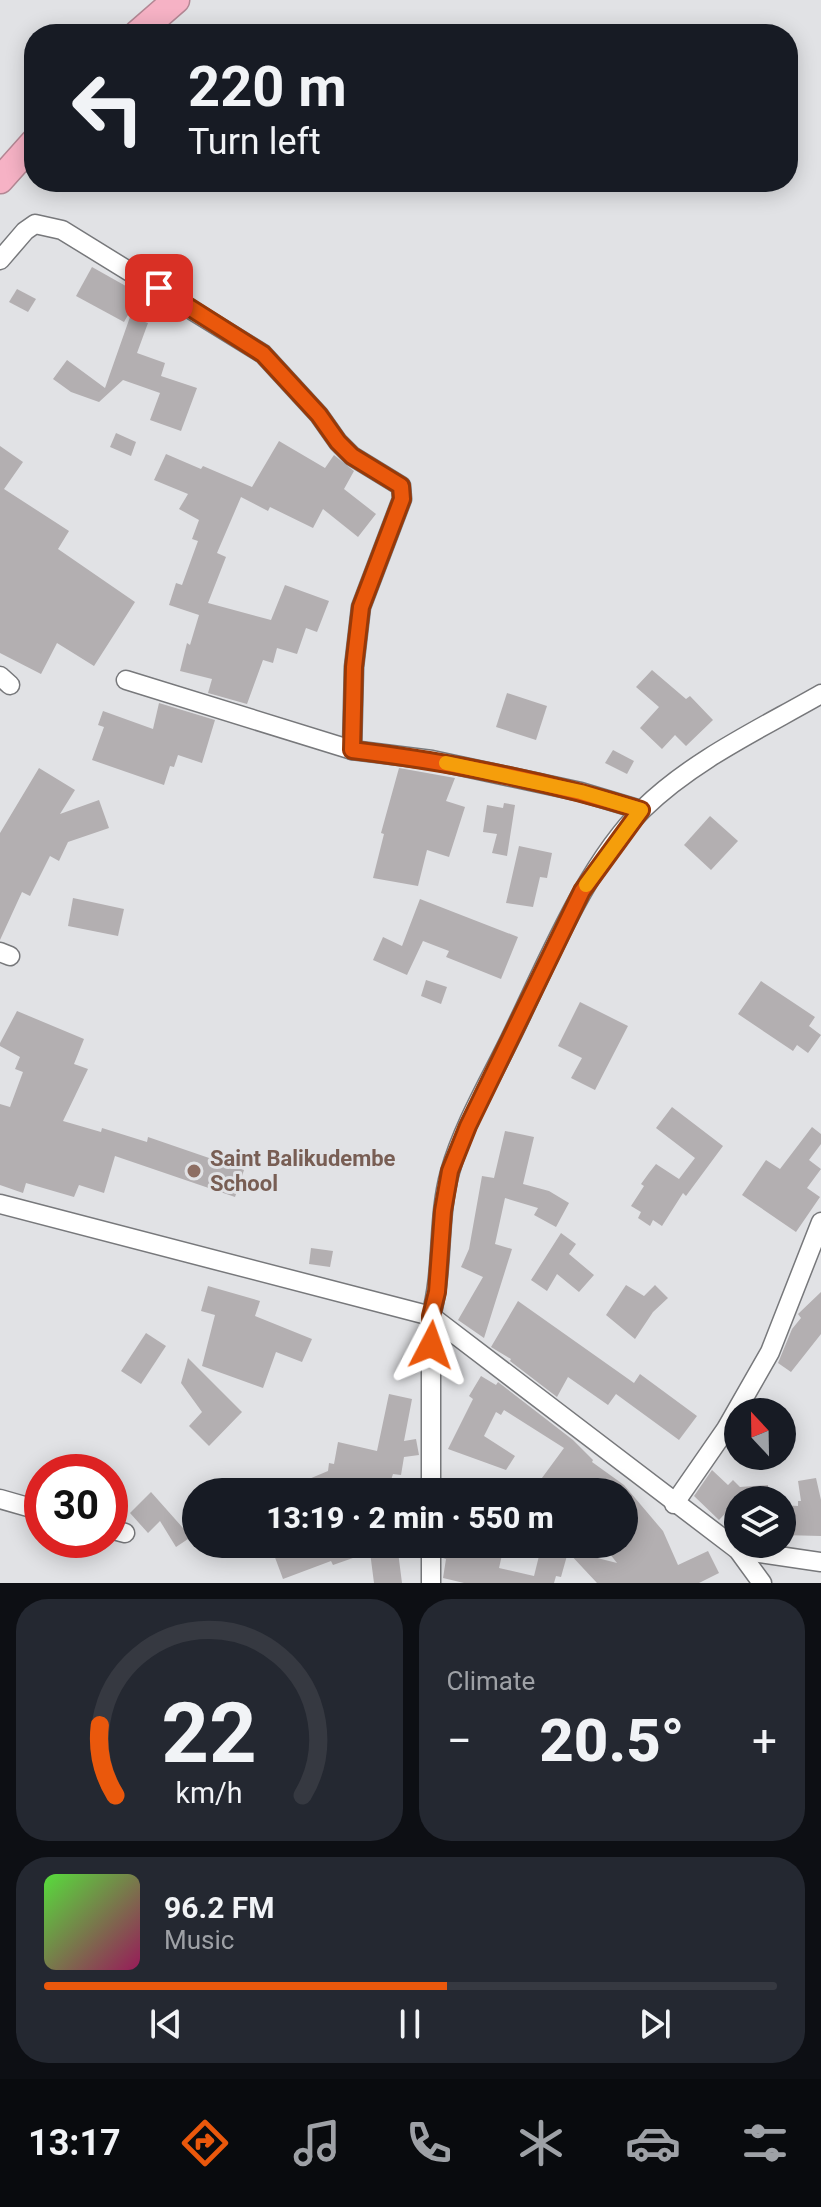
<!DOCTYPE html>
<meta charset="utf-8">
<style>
body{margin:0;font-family:Roboto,sans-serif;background:#242831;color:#f1f3f6;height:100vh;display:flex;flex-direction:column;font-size:30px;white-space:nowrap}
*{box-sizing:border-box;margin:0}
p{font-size:26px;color:#9ea1a6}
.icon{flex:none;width:44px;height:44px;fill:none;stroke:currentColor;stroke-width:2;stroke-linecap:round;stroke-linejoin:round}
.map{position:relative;height:1583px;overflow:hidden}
.sheet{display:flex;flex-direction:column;gap:16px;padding:16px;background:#0d0f14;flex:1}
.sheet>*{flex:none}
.guide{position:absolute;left:24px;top:24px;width:774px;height:168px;border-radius:32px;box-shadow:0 4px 20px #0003;background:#171b24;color:#f1f3f6;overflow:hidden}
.needle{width:52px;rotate:338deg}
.buttons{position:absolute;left:724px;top:1398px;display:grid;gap:16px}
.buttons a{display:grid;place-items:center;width:72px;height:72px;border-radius:50%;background:#171b24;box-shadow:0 4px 20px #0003;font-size:40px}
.speed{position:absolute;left:24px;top:1454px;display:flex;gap:16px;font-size:40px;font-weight:700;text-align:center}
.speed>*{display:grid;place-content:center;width:104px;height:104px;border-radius:50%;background:#171b24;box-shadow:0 4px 20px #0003;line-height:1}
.speed .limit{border:12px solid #d22;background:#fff;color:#111}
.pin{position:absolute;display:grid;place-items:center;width:68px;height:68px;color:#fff;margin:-34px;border-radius:16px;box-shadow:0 4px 12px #0006}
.me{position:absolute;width:88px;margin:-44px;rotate:4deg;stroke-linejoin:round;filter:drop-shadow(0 0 6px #0008)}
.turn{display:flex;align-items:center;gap:28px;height:168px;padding:0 32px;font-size:36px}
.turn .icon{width:104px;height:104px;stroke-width:2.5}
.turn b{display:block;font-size:56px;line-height:68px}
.big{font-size:60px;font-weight:800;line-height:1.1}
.sheet .widget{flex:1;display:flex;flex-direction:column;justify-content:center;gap:12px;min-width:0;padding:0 28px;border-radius:32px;background:#242831}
.sheet .dial{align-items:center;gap:0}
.dial svg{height:208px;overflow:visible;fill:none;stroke:#363941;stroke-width:7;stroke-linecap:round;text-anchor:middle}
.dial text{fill:#f1f3f6;stroke:none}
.song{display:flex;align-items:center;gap:24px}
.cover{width:96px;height:96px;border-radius:12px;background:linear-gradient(135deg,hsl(110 70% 55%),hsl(330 70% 35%))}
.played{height:8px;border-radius:4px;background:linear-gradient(90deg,#ea580c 55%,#363941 55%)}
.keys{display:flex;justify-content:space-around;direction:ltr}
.heat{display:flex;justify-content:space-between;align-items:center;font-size:44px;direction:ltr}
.sheet .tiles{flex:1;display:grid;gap:16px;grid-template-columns:1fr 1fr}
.widget:last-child{grid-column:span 2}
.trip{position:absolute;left:182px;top:1478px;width:456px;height:80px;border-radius:40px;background:#171b24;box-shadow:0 4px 20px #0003;font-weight:800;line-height:80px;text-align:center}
.tabs{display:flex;height:128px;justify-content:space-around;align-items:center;background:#090b0e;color:#9ea1a6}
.tabs .icon{width:56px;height:56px}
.tabs .on{color:#ea580c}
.tabs b{font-size:36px;color:#f1f3f6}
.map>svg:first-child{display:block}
.building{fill:#b3afb1}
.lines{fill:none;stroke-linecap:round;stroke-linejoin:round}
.minor-casing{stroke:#77787b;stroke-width:21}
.highway-casing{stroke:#b38794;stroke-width:29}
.minor{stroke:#fff;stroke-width:18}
.highway{stroke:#f6b2c5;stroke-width:26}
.route-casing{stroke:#983908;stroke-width:20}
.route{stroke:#ea580c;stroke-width:14}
.slow{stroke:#f59e0b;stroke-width:14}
.education-dot{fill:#8d6e63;stroke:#e1e2e5;stroke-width:3}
.labels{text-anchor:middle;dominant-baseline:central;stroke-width:6;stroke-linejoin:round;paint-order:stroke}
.education-label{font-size:22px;font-weight:bold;fill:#785e54;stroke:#e1e2e5;text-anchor:start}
</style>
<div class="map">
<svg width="821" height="1583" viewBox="0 0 821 1583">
<rect width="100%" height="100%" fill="#e1e2e5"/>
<g class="building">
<path d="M92,267L140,294L124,322L76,296Z"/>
<path d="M17,289L36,299L28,312L9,302Z"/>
<path d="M130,317L148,323L137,353L165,363L161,376L197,388L181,431L150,420L160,393L123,380L99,402L71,392L53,379L67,360L105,388Z"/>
<path d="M116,433L136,442L131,456L110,447Z"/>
<path d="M279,441L325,468L334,455L354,471L344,489L376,514L358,537L323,509L313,528L270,507L268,511L241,497L217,553L226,557L208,603L271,620L285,585L329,601L317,632L306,628L297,654L277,648L273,663L263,660L247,704L208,693L212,679L180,671L187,643L190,645L199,615L169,605L176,583L182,585L198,541L192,539L199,520L179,509L188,494L154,480L166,454L201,469L203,466L252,487Z"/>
<path d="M0,446L23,462L4,489L69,531L58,549L135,602L94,666L57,643L41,674L0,653Z"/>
<path d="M652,670L686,699L690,696L713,720L686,746L675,735L662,749L640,728L659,707L636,687Z"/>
<path d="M507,693L547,706L536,740L496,727Z"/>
<path d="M159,703L215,720L202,763L178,755L174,767L170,766L164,785L92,760L104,727L98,725L103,711L153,729Z"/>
<path d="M613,750L634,761L627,774L605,763Z"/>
<path d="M39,768L75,790L60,814L99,800L109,828L68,842L59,861L50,856L30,896L22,892L0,940V833Z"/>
<path d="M399,768L455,778L446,801L465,807L449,857L427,850L418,886L373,878L384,834L381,833Z"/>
<path d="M504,803L515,805L507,856L492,853L497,834L483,832L487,805L503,808Z"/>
<path d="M710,816L738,841L711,870L684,845Z"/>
<path d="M519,846L552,853L547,878L540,877L533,907L506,903Z"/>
<path d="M73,898L124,909L118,936L68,926Z"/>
<path d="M420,899L518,937L501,979L446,957L449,951L423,941L407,975L373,960L383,937L402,946Z"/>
<path d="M426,980L447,987L441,1004L421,996Z"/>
<path d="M761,981L815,1017L809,1026L821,1035L808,1053L797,1045L793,1051L738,1014Z"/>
<path d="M580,1002L628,1026L595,1090L571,1078L582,1058L558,1046Z"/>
<path d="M17,1011L84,1039L74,1064L88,1069L63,1121L101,1132L102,1128L147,1142L148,1137L244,1170L235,1197L115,1156L104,1193L79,1185L74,1197L26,1183L23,1193L0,1185V1104L10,1107L23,1072L15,1069L20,1057L0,1046V1043Z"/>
<path d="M672,1107L723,1146L686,1196L683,1193L662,1226L653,1220L650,1226L638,1218L641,1212L631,1206L644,1186L641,1184L649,1173L656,1164L679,1179L695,1158L656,1128Z"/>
<path d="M812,1127L821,1134V1144L809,1160L821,1169L807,1188L820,1197L796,1232L742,1195L766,1160L780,1169Z"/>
<path d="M505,1131L534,1137L523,1184L549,1191L569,1203L556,1227L534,1215L538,1208L505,1198L495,1244L512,1249L484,1338L458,1320L483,1277L461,1267L469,1249L482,1176L494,1178Z"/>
<path d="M561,1233L576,1244L569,1254L594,1275L579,1292L557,1274L547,1291L531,1280Z"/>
<path d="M311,1248L333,1251L330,1267L309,1264Z"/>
<path d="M626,1285L644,1296L655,1285L668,1298L653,1312L635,1339L606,1315Z"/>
<path d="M208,1286L260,1301L255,1316L312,1339L302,1362L276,1352L263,1388L202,1366L215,1315L201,1311Z"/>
<path d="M821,1292V1334L791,1372L778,1363L792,1329L801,1318L798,1314Z"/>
<path d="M518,1301L634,1383L640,1374L697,1416L679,1440L616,1394L608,1405L568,1377L557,1397L510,1361L511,1359L491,1347Z"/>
<path d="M146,1333L166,1346L141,1384L121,1371Z"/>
<path d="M188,1358L242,1412L209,1446L189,1426L202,1412L181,1383Z"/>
<path d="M481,1376L496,1385L498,1382L573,1440L593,1460L592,1462L624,1485L663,1531L678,1565L708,1551L719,1573L699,1583H597L568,1552L561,1577L556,1576L554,1583H464L443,1578L446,1559L443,1558V1555L446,1544L504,1546L499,1568L534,1576L542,1544L617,1563L606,1549L611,1544H624V1492H544L547,1485L539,1482L564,1448L504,1410L501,1415L496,1412L484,1436L515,1456L506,1470L448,1449L473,1399L469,1396Z"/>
<path d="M389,1394L412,1399L404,1441L416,1439L419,1455L404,1457L401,1475L393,1474L387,1492H278L328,1471L329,1463L334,1464L338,1442L377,1451Z"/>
<path d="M712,1470L728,1485L733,1480L740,1487L768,1485V1500H738L719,1520L694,1496Z"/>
<path d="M816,1478L821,1500V1536L782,1535V1505L798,1506V1501H801L798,1481Z"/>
<path d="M151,1492L191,1537L176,1547L160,1521L148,1533L130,1513Z"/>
<path d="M270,1544H397L402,1583H374L370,1552L333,1565L331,1561L283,1579Z"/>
</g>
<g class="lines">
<g class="minor-casing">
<g id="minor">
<path d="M0,260L25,231L35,224L62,230L263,354L319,415L338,442L352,456L401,486L402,499L361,607L354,667L352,750"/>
<path d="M0,676L10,685"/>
<path d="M126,680L352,750L432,760L581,792L641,810"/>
<path d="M0,952L10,956"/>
<path d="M0,1204L431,1316L738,1550L762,1583"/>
<path d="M431,1492V1316C444,1269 437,1219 450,1172C463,1126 489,1082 510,1039C546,966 585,866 643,809C693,760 760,729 821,694"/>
<path d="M0,1499L42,1511"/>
<path d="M674,1504L726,1429L770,1352L821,1222"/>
<path d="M110,1529L125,1533"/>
<path d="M431,1544V1583"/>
<path d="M738,1550L821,1562"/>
</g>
</g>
<g class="highway-casing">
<g id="highway">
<path d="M137,34L176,0"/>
<path d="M0,180L34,142"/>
</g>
</g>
<use href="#minor" class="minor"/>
<use href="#highway" class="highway"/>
</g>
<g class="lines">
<g class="route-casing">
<path id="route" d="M159,288L263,354L319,415L338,442L352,456L401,486L402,499L361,607L354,667L352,750C450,762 547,781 641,810L582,891L468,1126L450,1171L443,1211L437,1292L431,1316V1345"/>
</g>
<use href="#route" class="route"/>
<path class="slow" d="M446,763L581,792L641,810L586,885"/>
</g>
<circle class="education-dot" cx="194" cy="1171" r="8"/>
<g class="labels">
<g class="education-label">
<text x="210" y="1158">Saint Balikudembe<tspan x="210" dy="25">School</tspan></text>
</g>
</g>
</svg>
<div class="buttons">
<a><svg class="needle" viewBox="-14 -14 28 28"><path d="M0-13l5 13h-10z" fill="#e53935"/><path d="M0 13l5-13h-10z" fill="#9ea1a6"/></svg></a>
<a><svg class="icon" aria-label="layers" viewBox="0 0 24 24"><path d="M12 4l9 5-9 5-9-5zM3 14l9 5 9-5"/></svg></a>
</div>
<div class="speed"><div class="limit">30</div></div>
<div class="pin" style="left:159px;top:288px;background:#d93025"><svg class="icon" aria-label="arrive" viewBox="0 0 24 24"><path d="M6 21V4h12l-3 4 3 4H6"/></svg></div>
<svg class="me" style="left:431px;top:1345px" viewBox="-20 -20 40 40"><path d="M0-17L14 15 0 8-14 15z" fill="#ea580c" stroke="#fff" stroke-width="4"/></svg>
<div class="trip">13:19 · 2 min · 550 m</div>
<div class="guide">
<div class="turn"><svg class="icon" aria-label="left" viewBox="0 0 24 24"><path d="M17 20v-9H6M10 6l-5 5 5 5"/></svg><div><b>220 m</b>Turn left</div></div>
</div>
</div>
<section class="sheet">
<div class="tiles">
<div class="widget dial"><svg viewBox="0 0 100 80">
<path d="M14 69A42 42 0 1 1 86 69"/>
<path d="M14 69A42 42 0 0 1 8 42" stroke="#ea580c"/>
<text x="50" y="56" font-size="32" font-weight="700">22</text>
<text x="50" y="72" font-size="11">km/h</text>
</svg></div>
<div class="widget"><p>Climate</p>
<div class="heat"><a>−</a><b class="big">20.5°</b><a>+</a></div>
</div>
<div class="widget">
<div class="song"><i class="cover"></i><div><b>96.2 FM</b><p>Music</p></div></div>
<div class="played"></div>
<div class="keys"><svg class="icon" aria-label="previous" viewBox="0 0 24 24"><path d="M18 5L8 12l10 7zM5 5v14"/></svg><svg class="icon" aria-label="pause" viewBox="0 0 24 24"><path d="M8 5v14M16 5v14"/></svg><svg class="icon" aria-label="next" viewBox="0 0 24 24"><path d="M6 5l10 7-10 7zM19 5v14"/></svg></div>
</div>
</div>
</section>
<nav class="tabs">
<b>13:17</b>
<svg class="icon on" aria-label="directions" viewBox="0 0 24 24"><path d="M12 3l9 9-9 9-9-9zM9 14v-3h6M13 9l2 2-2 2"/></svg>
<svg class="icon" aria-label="music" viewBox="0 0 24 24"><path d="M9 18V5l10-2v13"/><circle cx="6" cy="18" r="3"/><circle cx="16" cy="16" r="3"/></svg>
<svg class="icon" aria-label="phone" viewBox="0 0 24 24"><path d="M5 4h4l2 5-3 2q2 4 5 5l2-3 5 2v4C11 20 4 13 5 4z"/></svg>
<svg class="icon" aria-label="climate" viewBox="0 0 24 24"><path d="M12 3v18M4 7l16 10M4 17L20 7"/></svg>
<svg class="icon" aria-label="car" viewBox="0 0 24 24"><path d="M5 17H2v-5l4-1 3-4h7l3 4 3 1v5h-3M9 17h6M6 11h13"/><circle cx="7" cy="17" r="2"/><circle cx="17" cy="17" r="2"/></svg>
<svg class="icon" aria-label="filters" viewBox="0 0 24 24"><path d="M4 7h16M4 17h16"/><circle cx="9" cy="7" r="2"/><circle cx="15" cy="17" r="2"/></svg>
</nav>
